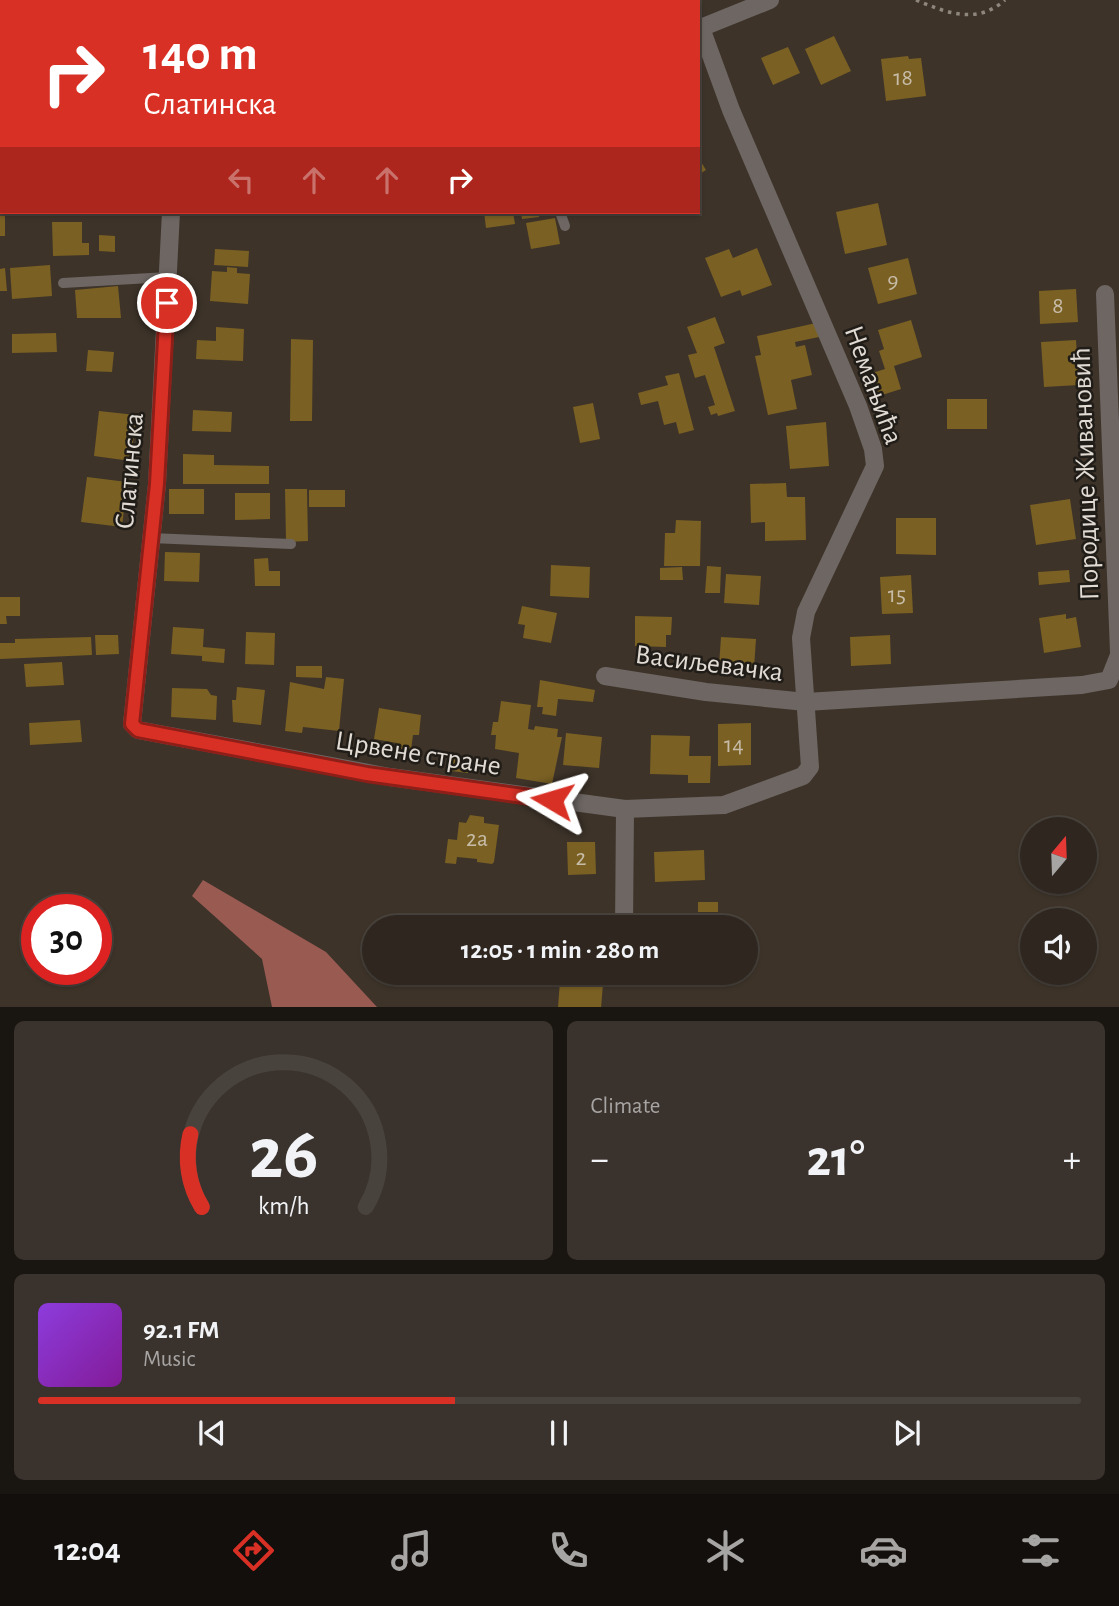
<!DOCTYPE html>
<meta charset="utf-8">
<style>
body{margin:0;font-family:"Alegreya Sans",sans-serif;background:#3a322c;color:#f1f3f6;height:100vh;display:flex;flex-direction:column;font-size:26px;white-space:nowrap}
*{box-sizing:border-box;margin:0}
p{font-size:23px;color:#a7a5a4}
.icon{flex:none;width:38px;height:38px;fill:none;stroke:currentColor;stroke-width:2;stroke-linecap:round;stroke-linejoin:round}
.map{position:relative;height:1007px;overflow:hidden}
.side{display:flex;flex-direction:column;gap:14px;padding:14px;background:#191511;flex:1}
.side>*{flex:none}
.top-card{position:absolute;left:0px;top:0px;width:700px;height:214px;box-shadow:0 2px 5px #0004,0 0 0 2px #49433d;background:#d93025;color:#fff;overflow:hidden}
.needle{width:46px;rotate:19deg}
.fabs{position:absolute;left:1020px;top:817px;display:grid;gap:14px}
.fabs a{display:grid;place-items:center;width:77px;height:77px;border-radius:50%;background:#2e261f;box-shadow:0 2px 5px #0004,0 0 0 2px #49433d;font-size:35px}
.speed{position:absolute;left:21px;top:894px;display:flex;gap:14px;font-size:35px;font-weight:700;text-align:center}
.speed>*{display:grid;place-content:center;width:91px;height:91px;border-radius:50%;background:#2e261f;box-shadow:0 2px 5px #0004,0 0 0 2px #49433d;line-height:1}
.speed .limit{border:10px solid #d22;background:#fff;color:#111}
.pin{position:absolute;display:grid;place-items:center;width:60px;height:60px;color:#fff;margin:-30px;border:4px solid #fff;border-radius:50%;box-shadow:0 2px 7px #0007}
.me{position:absolute;width:77px;margin:-38px;rotate:277deg;stroke-linejoin:round;filter:drop-shadow(0 0 5px #0008)}
.turn{display:flex;align-items:center;gap:24px;height:147px;padding:0 28px;font-size:32px}
.turn .icon{width:91px;height:91px;stroke-width:2.5}
.turn b{display:block;font-size:49px;line-height:60px}
.lanes{display:flex;align-items:center;height:66px;padding:0 28px;background:#0003;justify-content:center;gap:35px;direction:ltr}
.lanes .off{opacity:.35}
.big{font-size:52px;font-weight:700;line-height:1.1}
.side .tile{flex:1;display:flex;flex-direction:column;justify-content:center;gap:10px;min-width:0;padding:0 24px;border-radius:10px;background:#3a322c}
.side .dial{align-items:center;gap:0}
.dial svg{height:182px;overflow:visible;fill:none;stroke:#49433d;stroke-width:7;stroke-linecap:round;text-anchor:middle}
.dial text{fill:#f1f3f6;stroke:none}
.song{display:flex;align-items:center;gap:21px}
.cover{width:84px;height:84px;border-radius:10px;background:linear-gradient(135deg,hsl(270 70% 55%),hsl(290 70% 35%))}
.played{height:7px;border-radius:4px;background:linear-gradient(90deg,#d93025 40%,#49433d 40%)}
.keys{display:flex;justify-content:space-around;direction:ltr}
.heat{display:flex;justify-content:space-between;align-items:center;font-size:38px;direction:ltr}
.side .tiles{flex:1;display:grid;gap:14px;grid-template-columns:1fr 1fr}
.tile:last-child{grid-column:span 2}
.trip{position:absolute;left:362px;top:915px;width:396px;height:70px;border-radius:35px;background:#2e261f;box-shadow:0 2px 5px #0004,0 0 0 2px #49433d;font-weight:700;line-height:70px;text-align:center}
.tab-bar{display:flex;height:112px;justify-content:space-around;align-items:center;background:#120f0c;color:#a7a5a4}
.tab-bar .icon{width:49px;height:49px}
.tab-bar .on{color:#d93025}
.tab-bar b{font-size:32px;color:#f1f3f6}
.map>svg:first-child{display:block}
.forest{fill:#995a52}
.building{fill:#7a6023}
.lines{fill:none;stroke-linecap:round;stroke-linejoin:round}
.path{stroke:#8f877e;stroke-width:3.5;stroke-dasharray:3.5 5;stroke-linecap:butt}
.service{stroke:#6d6663;stroke-width:10}
.minor{stroke:#6d6663;stroke-width:18}
.route-casing{stroke:#8d1f18;stroke-width:18}
.route{stroke:#d93025;stroke-width:12}
.labels{text-anchor:middle;dominant-baseline:central;stroke-width:5;stroke-linejoin:round;paint-order:stroke}
.number-label{font-size:24px;fill:#c7bca8}
.street-label{font-size:28px;fill:#e1dbd4;stroke:#201c17}
</style>
<div class="map">
<svg width="1119" height="1008" viewBox="0 0 1119 1008">
<rect width="100%" height="100%" fill="#3d3329"/>
<path class="forest" d="M203,880L326,952L377,1007H272L262,959L192,896Z"/>
<g class="building">
<path d="M834,36L851,71L821,85L805,49Z"/>
<path d="M788,47L800,73L773,85L761,58Z"/>
<path d="M908,56L909,59L921,58L926,96L886,101L881,59Z"/>
<path d="M698,157L706,170L698,175Z"/>
<path d="M878,203L887,245L845,254L836,212Z"/>
<rect x="0" y="212" width="5" height="24"/>
<path d="M484,212H513L515,224L486,228Z"/>
<path d="M521,212H539V217L522,219Z"/>
<path d="M555,218L560,244L531,249L526,223Z"/>
<path d="M52,222H82V243H89V255L53,256Z"/>
<path d="M99,235L115,236V252L99,251Z"/>
<path d="M757,248L772,285L742,296L740,290L721,297L705,258L729,249L733,258Z"/>
<path d="M215,249L249,251L248,267L214,265Z"/>
<path d="M908,258L917,294L878,304L868,268Z"/>
<path d="M50,265L52,296L12,299L10,268Z"/>
<path d="M227,267L237,268V273L250,274L248,304L210,301L212,271L227,272Z"/>
<path d="M5,268L7,291H0V269Z"/>
<path d="M118,286L121,318H77L75,290Z"/>
<path d="M1076,289L1078,322L1040,324L1039,291Z"/>
<path d="M715,317L725,343L714,347L735,411L718,416L717,413L711,415L708,407L715,405L705,375L695,378L688,355L697,353L687,327Z"/>
<path d="M911,320L922,357L894,366L901,389L879,396L872,373L885,369L879,351L884,349L878,330Z"/>
<path d="M816,323L819,337L795,342L796,347L805,345L812,375L791,380L797,409L768,415L755,356L761,355L757,336Z"/>
<path d="M216,327L244,329L243,361L196,359L197,340L216,341Z"/>
<path d="M56,333L57,352L12,353V334Z"/>
<path d="M291,339L313,340L312,421H290Z"/>
<path d="M1076,340L1079,385L1044,387L1041,342Z"/>
<path d="M88,350L114,352L112,372L86,371Z"/>
<path d="M679,373L694,430L679,434L676,422L664,425L658,401L641,405L638,393L668,385L665,376Z"/>
<rect x="947" y="399" width="40" height="30"/>
<path d="M593,403L600,439L580,443L573,407Z"/>
<path d="M193,410L232,412L231,432L192,431Z"/>
<path d="M99,411L136,415L131,461L94,456Z"/>
<path d="M826,422L829,466L790,469L786,426Z"/>
<path d="M183,454L214,455V465L269,466V484H183Z"/>
<path d="M87,477L127,482L122,527L81,522Z"/>
<path d="M786,483L787,497H805L806,540L765,541V522L751,523L750,484Z"/>
<rect x="169" y="489" width="35" height="25"/>
<path d="M285,489H307L308,541L286,542Z"/>
<rect x="309" y="490" width="36" height="17"/>
<path d="M235,493H270V519L235,520Z"/>
<path d="M1070,499L1076,539L1036,545L1030,505Z"/>
<path d="M896,518H936V555L896,554Z"/>
<path d="M676,520L701,521L700,566H664L665,533H675Z"/>
<path d="M165,552L200,553L199,582L164,581Z"/>
<path d="M268,558L269,571H280V586H255L254,559Z"/>
<path d="M551,565L590,567L589,598L550,596Z"/>
<path d="M707,566L721,567L720,593H705Z"/>
<path d="M682,567L683,580H660V568Z"/>
<path d="M1069,570L1070,582L1039,585L1038,572Z"/>
<path d="M726,574L761,576L759,605L724,603Z"/>
<path d="M911,575L913,613L882,614L880,577Z"/>
<path d="M0,597H20V616H6L7,624H0Z"/>
<path d="M522,606L557,613L551,643L523,638L525,625L518,624Z"/>
<path d="M1066,614V619L1076,617L1081,647L1044,653L1039,618Z"/>
<path d="M635,616L672,617L671,635H666V647L635,646Z"/>
<path d="M173,627L204,629L203,647L225,649L224,663L202,661V656L171,654Z"/>
<path d="M246,632L275,633L274,665L245,664Z"/>
<path d="M95,635H118L119,654L96,655Z"/>
<path d="M890,635L891,664L851,666L850,637Z"/>
<path d="M91,637L92,655L0,659V643H15V639Z"/>
<path d="M721,637L756,639L754,668L719,666Z"/>
<path d="M62,662L64,685L26,687L24,664Z"/>
<path d="M296,666H322V678L296,677Z"/>
<path d="M326,677L344,679L339,731L303,727L302,733L285,731L290,682L324,689Z"/>
<path d="M540,680L595,690L593,702L558,699L556,716L542,714L543,707H537Z"/>
<path d="M237,687L265,690L261,725L233,722L232,700H236Z"/>
<path d="M172,688L207,689L211,695L217,696L216,720L171,717Z"/>
<path d="M501,701L531,705L528,729L534,730L535,726L558,729L557,737H562L552,784L516,778L519,753L495,749L496,735H491L493,722H498Z"/>
<path d="M379,708L421,715L419,735H413L411,750L396,748L397,743L374,739Z"/>
<path d="M80,720L82,742L30,745L29,723Z"/>
<path d="M751,723V765L718,766V724Z"/>
<path d="M566,733L602,737L599,768L563,765Z"/>
<path d="M651,735L690,736L689,756H711L710,783H688V775L650,774Z"/>
<path d="M453,758L470,760L468,773L451,771Z"/>
<path d="M470,815L484,817V823L499,825L494,862L492,864L477,862V859L457,857L456,864L445,863L448,839L457,840L459,822L466,823Z"/>
<path d="M567,842H595L596,874L568,875Z"/>
<path d="M704,850L705,880L655,882L654,852Z"/>
<rect x="698" y="902" width="20" height="10"/>
<path d="M560,980L603,984L601,1008H558Z"/>
</g>
<g class="lines">
<path class="path" d="M916,0C947,13 977,25 1005,0"/>
<g class="service">
<path d="M560,212L565,226"/>
<path d="M63,283L168,277"/>
<path d="M151,538L291,544"/>
</g>
<g class="minor">
<path d="M281,0V2"/>
<path d="M698,29L770,0"/>
<path d="M0,123H2"/>
<path d="M171,212L157,484L132,724L138,730L390,777L625,809L724,805L803,776L810,767L801,638L806,612L875,466L873,449L858,406L731,110L701,28"/>
<path d="M1105,294L1119,652"/>
<path d="M605,676L706,692L806,702L1082,685L1109,680L1119,655"/>
<path d="M624,928L625,809"/>
</g>
</g>
<g class="lines">
<g class="route-casing">
<path id="route" d="M167,303L157,484L132,724L138,730L367,774L552,800"/>
</g>
<use href="#route" class="route"/>
</g>
<g class="labels">
<g class="number-label">
<text x="903" y="78">18</text>
<text x="893" y="281">9</text>
<text x="1058" y="306">8</text>
<text x="897" y="595">15</text>
<text x="734" y="745">14</text>
<text x="477" y="839">2a</text>
<text x="581" y="858">2</text>
</g>
<g class="street-label">
<text transform="translate(873 385) rotate(70)">Немањића</text>
<text transform="translate(130 471) rotate(-85)">Слатинска</text>
<text transform="translate(1086 474) rotate(-92)">Породице Живановић</text>
<text transform="translate(709 664) rotate(7)">Васиљевачка</text>
<text transform="translate(418 754) rotate(9)">Црвене стране</text>
</g>
</g>
</svg>
<div class="fabs">
<a><svg class="needle" viewBox="-14 -14 28 28"><path d="M0-13l5 13h-10z" fill="#e53935"/><path d="M0 13l5-13h-10z" fill="#a7a5a4"/></svg></a>
<a><svg class="icon" aria-label="sound" viewBox="0 0 24 24"><path d="M4 9h4l5-4v14l-5-4H4zM17 9q2 3 0 6"/></svg></a>
</div>
<div class="speed"><div class="limit">30</div></div>
<div class="pin" style="left:167px;top:303px;background:#d93025"><svg class="icon" aria-label="arrive" viewBox="0 0 24 24"><path d="M6 21V4h12l-3 4 3 4H6"/></svg></div>
<svg class="me" style="left:552px;top:800px" viewBox="-20 -20 40 40"><path d="M0-17L14 15 0 8-14 15z" fill="#d93025" stroke="#fff" stroke-width="4"/></svg>
<div class="trip">12:05 · 1 min · 280 m</div>
<div class="top-card">
<div class="turn"><svg class="icon" aria-label="right" viewBox="0 0 24 24"><path d="M7 20v-9h11M14 6l5 5-5 5"/></svg><div><b>140 m</b>Слатинска</div></div>
<div class="lanes"><svg class="icon off" aria-label="left" viewBox="0 0 24 24"><path d="M17 20v-9H6M10 6l-5 5 5 5"/></svg><svg class="icon off" aria-label="ahead" viewBox="0 0 24 24"><path d="M12 20V5M6 11l6-6 6 6"/></svg><svg class="icon off" aria-label="ahead" viewBox="0 0 24 24"><path d="M12 20V5M6 11l6-6 6 6"/></svg><svg class="icon" aria-label="right" viewBox="0 0 24 24"><path d="M7 20v-9h11M14 6l5 5-5 5"/></svg></div>
</div>
</div>
<section class="side">
<div class="tiles">
<div class="tile dial"><svg viewBox="0 0 100 80">
<path d="M14 69A42 42 0 1 1 86 69"/>
<path d="M14 69A42 42 0 0 1 9 37" stroke="#d93025"/>
<text x="50" y="56" font-size="32" font-weight="700">26</text>
<text x="50" y="72" font-size="11">km/h</text>
</svg></div>
<div class="tile"><p>Climate</p>
<div class="heat"><a>−</a><b class="big">21°</b><a>+</a></div>
</div>
<div class="tile">
<div class="song"><i class="cover"></i><div><b>92.1 FM</b><p>Music</p></div></div>
<div class="played"></div>
<div class="keys"><svg class="icon" aria-label="previous" viewBox="0 0 24 24"><path d="M18 5L8 12l10 7zM5 5v14"/></svg><svg class="icon" aria-label="pause" viewBox="0 0 24 24"><path d="M8 5v14M16 5v14"/></svg><svg class="icon" aria-label="next" viewBox="0 0 24 24"><path d="M6 5l10 7-10 7zM19 5v14"/></svg></div>
</div>
</div>
</section>
<nav class="tab-bar">
<b>12:04</b>
<svg class="icon on" aria-label="directions" viewBox="0 0 24 24"><path d="M12 3l9 9-9 9-9-9zM9 14v-3h6M13 9l2 2-2 2"/></svg>
<svg class="icon" aria-label="music" viewBox="0 0 24 24"><path d="M9 18V5l10-2v13"/><circle cx="6" cy="18" r="3"/><circle cx="16" cy="16" r="3"/></svg>
<svg class="icon" aria-label="phone" viewBox="0 0 24 24"><path d="M5 4h4l2 5-3 2q2 4 5 5l2-3 5 2v4C11 20 4 13 5 4z"/></svg>
<svg class="icon" aria-label="climate" viewBox="0 0 24 24"><path d="M12 3v18M4 7l16 10M4 17L20 7"/></svg>
<svg class="icon" aria-label="car" viewBox="0 0 24 24"><path d="M5 17H2v-5l4-1 3-4h7l3 4 3 1v5h-3M9 17h6M6 11h13"/><circle cx="7" cy="17" r="2"/><circle cx="17" cy="17" r="2"/></svg>
<svg class="icon" aria-label="filters" viewBox="0 0 24 24"><path d="M4 7h16M4 17h16"/><circle cx="9" cy="7" r="2"/><circle cx="15" cy="17" r="2"/></svg>
</nav>
